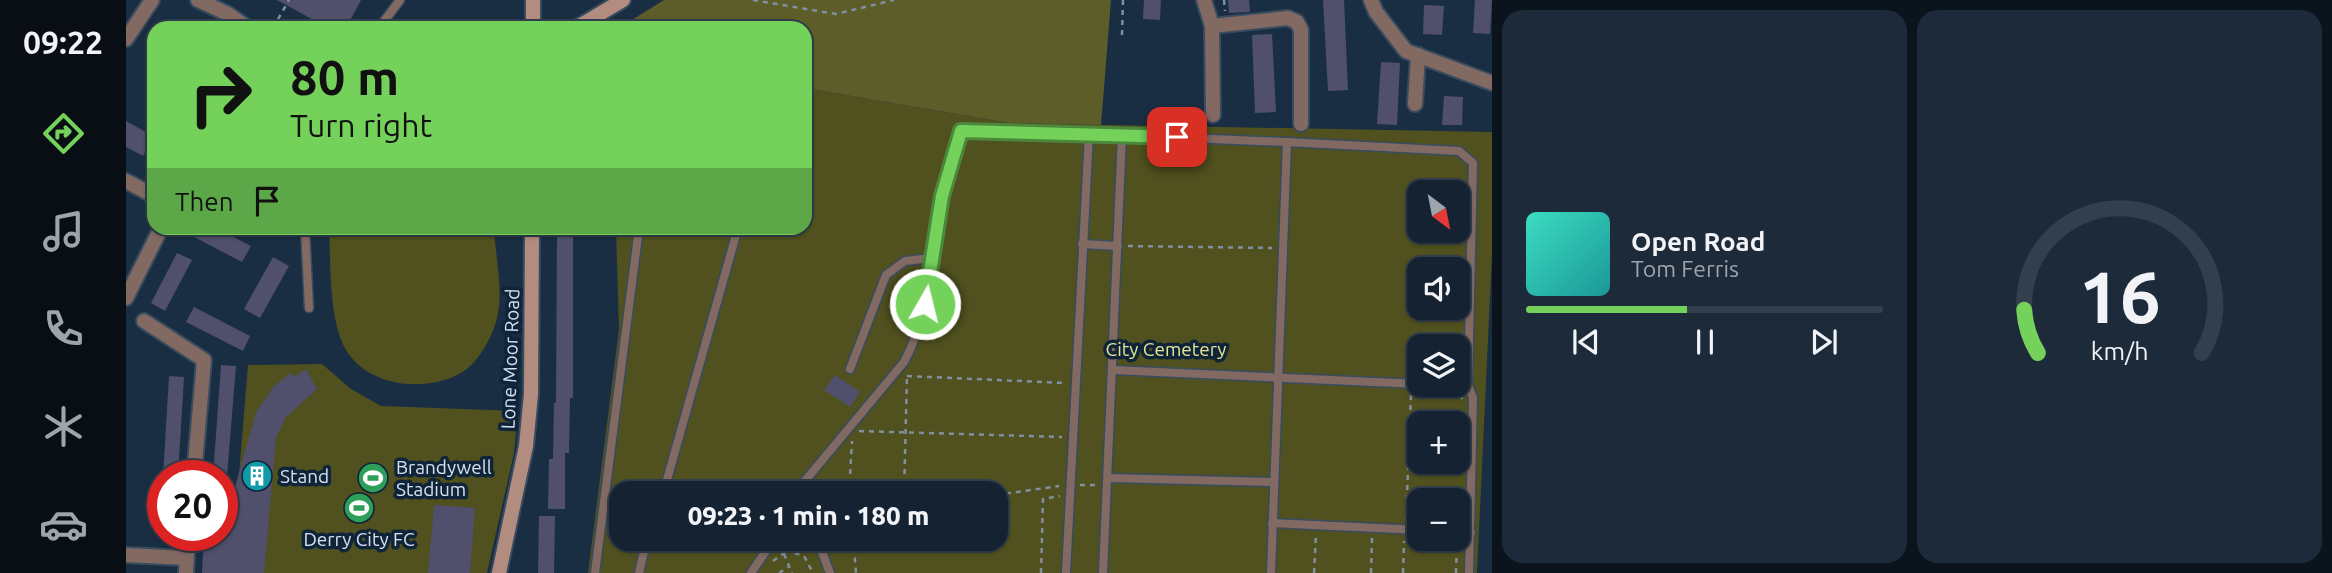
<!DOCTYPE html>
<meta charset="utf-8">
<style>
body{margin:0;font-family:Ubuntu,sans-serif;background:#1d2a3a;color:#f1f3f6;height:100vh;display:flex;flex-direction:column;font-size:26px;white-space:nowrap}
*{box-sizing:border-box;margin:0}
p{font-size:23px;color:#9da4ac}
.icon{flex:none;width:38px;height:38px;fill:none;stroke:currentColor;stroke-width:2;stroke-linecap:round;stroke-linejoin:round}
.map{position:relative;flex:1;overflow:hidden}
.drawer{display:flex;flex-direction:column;gap:10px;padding:10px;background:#0b131c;width:840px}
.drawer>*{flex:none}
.guide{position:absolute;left:21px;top:21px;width:665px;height:214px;border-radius:21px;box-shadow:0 2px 5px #0004,0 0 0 2px #333f4d;background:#74d25b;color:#111;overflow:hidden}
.needle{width:46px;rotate:148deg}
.fabs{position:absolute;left:1281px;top:180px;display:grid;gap:14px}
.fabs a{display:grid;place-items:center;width:63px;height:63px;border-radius:14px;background:#142232;box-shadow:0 2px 5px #0004,0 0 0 2px #333f4d;font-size:35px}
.speed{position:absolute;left:21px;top:460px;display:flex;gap:14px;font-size:35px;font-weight:700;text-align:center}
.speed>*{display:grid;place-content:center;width:91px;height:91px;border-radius:50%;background:#142232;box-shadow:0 2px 5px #0004,0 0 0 2px #333f4d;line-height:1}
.speed .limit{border:10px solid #d22;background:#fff;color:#111}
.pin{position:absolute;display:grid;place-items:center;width:60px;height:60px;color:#fff;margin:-30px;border-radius:14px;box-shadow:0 4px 10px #0006}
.me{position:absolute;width:77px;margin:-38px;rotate:8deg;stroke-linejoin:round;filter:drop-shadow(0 0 5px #0008)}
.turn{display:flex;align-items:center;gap:24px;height:147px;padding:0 28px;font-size:32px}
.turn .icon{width:91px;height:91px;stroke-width:2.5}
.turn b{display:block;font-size:49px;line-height:60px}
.then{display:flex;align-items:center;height:66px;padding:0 28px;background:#0003;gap:14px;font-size:26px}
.drawer .tile{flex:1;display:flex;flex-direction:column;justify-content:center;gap:10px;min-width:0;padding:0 24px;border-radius:21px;background:#1d2a3a}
.drawer .dial{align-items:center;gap:0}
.dial svg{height:182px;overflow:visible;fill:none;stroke:#333f4d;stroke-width:7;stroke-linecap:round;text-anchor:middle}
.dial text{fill:#f1f3f6;stroke:none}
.song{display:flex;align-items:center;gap:21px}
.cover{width:84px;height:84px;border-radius:10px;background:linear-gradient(135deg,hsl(170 70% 55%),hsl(180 70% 35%))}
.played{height:7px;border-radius:4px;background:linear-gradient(90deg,#74d25b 45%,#333f4d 45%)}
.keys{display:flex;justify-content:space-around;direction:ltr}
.drawer .tiles{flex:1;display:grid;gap:10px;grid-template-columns:repeat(2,1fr)}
.trip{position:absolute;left:483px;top:481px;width:399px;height:70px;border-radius:21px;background:#142232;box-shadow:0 2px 5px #0004,0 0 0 2px #333f4d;font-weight:800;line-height:70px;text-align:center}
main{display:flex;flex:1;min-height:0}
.tabs{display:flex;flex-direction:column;width:126px;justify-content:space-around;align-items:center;background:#080e14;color:#9da4ac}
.tabs .icon{width:49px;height:49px}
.tabs .current{color:#74d25b}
.tabs b{font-size:32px;color:#f1f3f6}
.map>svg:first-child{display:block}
.green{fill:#50511e;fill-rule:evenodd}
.forest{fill:#5c5d29}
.building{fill:#504f6c}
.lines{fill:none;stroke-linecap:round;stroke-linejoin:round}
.lane-casing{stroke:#384b5f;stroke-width:11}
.street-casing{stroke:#384b5f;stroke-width:18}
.secondary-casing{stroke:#384b5f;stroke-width:18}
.path{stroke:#8090a1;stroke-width:2.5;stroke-dasharray:5 5;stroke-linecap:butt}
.lane{stroke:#826a62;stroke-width:8}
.street{stroke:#826a62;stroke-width:14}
.secondary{stroke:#b28c7f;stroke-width:14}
.route-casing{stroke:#4b883b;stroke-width:18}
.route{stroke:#74d25b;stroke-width:12}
.labels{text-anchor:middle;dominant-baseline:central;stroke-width:7;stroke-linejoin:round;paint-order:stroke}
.park-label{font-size:19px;fill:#e2e593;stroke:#102439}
.street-label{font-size:19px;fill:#d4e1ef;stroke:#102439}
.poi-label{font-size:19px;fill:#d4e1ef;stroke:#102439;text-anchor:start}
</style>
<main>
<nav class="tabs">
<b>09:22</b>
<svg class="icon current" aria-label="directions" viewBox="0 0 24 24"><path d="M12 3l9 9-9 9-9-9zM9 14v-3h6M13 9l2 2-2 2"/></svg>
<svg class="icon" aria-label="music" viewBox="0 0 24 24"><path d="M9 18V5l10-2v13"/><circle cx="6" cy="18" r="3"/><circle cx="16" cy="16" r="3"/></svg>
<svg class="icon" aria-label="phone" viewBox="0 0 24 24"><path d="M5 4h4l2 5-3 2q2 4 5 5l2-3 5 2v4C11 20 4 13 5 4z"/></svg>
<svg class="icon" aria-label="climate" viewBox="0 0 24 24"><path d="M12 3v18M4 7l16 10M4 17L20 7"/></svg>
<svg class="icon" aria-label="car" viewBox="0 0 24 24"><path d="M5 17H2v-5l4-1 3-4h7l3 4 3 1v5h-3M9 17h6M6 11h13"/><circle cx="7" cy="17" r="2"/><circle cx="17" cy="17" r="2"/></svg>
</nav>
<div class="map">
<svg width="1366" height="573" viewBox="0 0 1366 573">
<rect width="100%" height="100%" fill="#1a2e43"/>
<g class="green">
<path d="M679,88L883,123L1366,132V254L1351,573H462L493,329L490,228H679ZM1293,192H1332V231H1293ZM1293,270H1332V308H1293ZM1293,346H1332V385H1293ZM1293,424H1332V462H1293ZM495,494H870V539H495ZM1293,500H1332V539H1293Z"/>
<path d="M203,228H368C369,252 377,290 372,313C369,333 352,365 333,374C299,392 245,387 222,353C202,324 205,263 203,228Z"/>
<path d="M196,364L225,389L255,406L392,411L388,453L361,573H105L122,365Z"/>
</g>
<path class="forest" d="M538,0H985L975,125L883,123L679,88V28H493Z"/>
<g class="building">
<path d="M151,0H235L220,28H202Z"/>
<path d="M1018,0H1035L1034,20L1017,19Z"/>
<path d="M1102,0H1123L1124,12L1103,13Z"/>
<path d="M1197,0H1218L1222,90L1202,91Z"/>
<path d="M1349,0H1366L1364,34L1347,33Z"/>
<path d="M1298,5L1318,6L1316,35L1297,34Z"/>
<path d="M1146,34L1150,112L1129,113L1126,35Z"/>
<path d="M1255,62L1274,63L1271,125L1251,124Z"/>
<path d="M1318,96L1337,97L1336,125H1316Z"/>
<path d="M0,121L27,136L17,156L0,147Z"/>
<path d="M51,228H90L125,246L116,262Z"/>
<path d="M431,235H447V398H444L443,453H439V509H422L423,459H427L428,403H430Z"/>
<path d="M51,253L66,260L39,311L25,303Z"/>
<path d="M147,257L163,266L134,318L118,309Z"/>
<path d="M68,307L124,336L117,351L60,322Z"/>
<path d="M95,365L110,366L101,476H87Z"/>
<path d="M180,369L191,389L160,417L150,437L138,573H76L77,551H81L82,536H96V496L106,498L130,412L148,386L165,373L168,377Z"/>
<path d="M709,375L734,392L724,407L698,390Z"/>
<path d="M43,376L58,377L52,476H37Z"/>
<path d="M308,505L349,508L344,573H302Z"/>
<path d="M413,516H429L428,573H412Z"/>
</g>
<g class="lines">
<g class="lane-casing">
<g id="lane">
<path d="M253,28L274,0"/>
<path d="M1161,142L1333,151L1347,163L1342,385L1347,398L1343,573"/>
<path d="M179,228L183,308"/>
<path d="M956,244L992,246"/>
<path d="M724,369L760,275L779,261L806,258"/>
<path d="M987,370L1293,384"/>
<path d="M1332,385H1342"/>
<path d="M982,478L1147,482"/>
<path d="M537,494L612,228"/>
<path d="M668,494L778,362C800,322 803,276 810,231C815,197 826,164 835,131L963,134"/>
<path d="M1146,523L1293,530"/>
<path d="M1332,532L1345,533"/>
<path d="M691,539L704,573"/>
<path d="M469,573L513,228"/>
<path d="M513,573L521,539"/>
<path d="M625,573L648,539"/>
<path d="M940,573L963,134L1161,142L1145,573"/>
<path d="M977,573L996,135"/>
</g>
</g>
<g class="street-casing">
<g id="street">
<path d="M72,0L102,14L122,28"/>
<path d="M1078,0L1086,26L1087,115"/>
<path d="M1245,0L1250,12L1280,51L1366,83"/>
<path d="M1086,26L1162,18L1171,22L1175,30V124"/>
<path d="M0,39L26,0"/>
<path d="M1289,104L1292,55"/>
<path d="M0,181L28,196"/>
<path d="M0,298L35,228"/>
<path d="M18,321L78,360L68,476"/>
<path d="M0,555L60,558"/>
<path d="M60,573L62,536"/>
</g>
</g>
<g class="secondary-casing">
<g id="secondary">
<path d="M407,28V0"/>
<path d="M450,28L497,0"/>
<path d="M373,573L400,446L405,394L406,228"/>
</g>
</g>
<g class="path">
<path d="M627,0L710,14L768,0"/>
<path d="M1098,0L1099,11"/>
<path d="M147,28L163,0"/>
<path d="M996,35L997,0"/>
<path d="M1002,246L1146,248"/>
<path d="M781,376L939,383"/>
<path d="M1294,396L1337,398"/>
<path d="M733,431L936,437"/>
<path d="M954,485H972"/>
<path d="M723,494L726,441"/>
<path d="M778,494L781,376"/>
<path d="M870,495L933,486"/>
<path d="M1280,520L1285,394"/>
<path d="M662,539L661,551L678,556L687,573"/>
<path d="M723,539L728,548L730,573"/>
<path d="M658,554L666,573"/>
<path d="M647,561L661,551"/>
<path d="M653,573L662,567"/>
<path d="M915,573L917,499L934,496"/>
<path d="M1188,573L1190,534"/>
<path d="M1245,573L1246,538"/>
<path d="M1277,573L1278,541"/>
<path d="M1330,573L1331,541"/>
</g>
<use href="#lane" class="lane"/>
<use href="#street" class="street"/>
<use href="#secondary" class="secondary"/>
</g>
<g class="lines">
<g class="route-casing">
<path id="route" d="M799,304L816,196L835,131L1051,137"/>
</g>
<use href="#route" class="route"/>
</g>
<defs>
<g id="building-disc" transform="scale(1.575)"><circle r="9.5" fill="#0f9aa8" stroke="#102439"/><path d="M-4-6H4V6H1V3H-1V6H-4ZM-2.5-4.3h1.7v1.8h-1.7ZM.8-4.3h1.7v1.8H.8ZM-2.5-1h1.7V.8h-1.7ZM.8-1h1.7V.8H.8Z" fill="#fff"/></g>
<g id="stadium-disc" transform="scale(1.575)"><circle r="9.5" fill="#2e9e5b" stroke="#102439"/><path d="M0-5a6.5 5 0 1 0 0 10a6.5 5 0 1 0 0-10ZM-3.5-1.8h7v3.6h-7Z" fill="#fff"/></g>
</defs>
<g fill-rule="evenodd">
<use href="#building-disc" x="131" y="476"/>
<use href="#stadium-disc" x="247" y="478"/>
<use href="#stadium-disc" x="233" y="508"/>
</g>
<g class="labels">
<g class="park-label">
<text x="1040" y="349">City Cemetery</text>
</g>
<g class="street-label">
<text transform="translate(384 359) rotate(-88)">Lone Moor Road</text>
</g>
<g class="poi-label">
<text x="270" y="467">Brandywell<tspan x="270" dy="22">Stadium</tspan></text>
<text x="154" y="476">Stand</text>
<text x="233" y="539" text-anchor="middle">Derry City FC</text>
</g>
</g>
</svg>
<div class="fabs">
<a><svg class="needle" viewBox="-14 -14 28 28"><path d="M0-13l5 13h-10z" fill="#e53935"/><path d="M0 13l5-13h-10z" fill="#9da4ac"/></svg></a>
<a><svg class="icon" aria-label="sound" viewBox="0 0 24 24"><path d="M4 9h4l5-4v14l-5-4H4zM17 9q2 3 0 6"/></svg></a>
<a><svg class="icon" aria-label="layers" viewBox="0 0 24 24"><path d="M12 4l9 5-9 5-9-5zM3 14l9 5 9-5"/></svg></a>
<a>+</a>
<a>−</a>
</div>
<div class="speed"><div class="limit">20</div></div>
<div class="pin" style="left:1051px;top:137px;background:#d93025"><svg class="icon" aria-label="arrive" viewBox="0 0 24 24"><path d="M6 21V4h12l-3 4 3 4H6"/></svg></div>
<svg class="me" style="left:799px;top:304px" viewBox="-20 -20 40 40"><circle r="17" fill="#74d25b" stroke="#fff" stroke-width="3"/><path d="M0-11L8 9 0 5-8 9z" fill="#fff"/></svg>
<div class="trip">09:23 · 1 min · 180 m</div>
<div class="guide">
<div class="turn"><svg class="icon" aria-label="right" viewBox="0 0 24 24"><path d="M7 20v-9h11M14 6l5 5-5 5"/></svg><div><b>80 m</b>Turn right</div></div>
<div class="then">Then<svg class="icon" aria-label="arrive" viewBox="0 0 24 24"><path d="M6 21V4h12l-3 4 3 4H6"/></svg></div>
</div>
</div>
<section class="drawer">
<div class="tiles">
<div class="tile">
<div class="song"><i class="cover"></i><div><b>Open Road</b><p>Tom Ferris</p></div></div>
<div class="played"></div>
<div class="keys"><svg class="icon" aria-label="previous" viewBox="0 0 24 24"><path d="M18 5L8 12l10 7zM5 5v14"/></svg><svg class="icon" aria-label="pause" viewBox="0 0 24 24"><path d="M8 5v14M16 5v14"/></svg><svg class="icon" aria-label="next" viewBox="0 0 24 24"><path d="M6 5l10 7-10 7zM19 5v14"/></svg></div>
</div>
<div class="tile dial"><svg viewBox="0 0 100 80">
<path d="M14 69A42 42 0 1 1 86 69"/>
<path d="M14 69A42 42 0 0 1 8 50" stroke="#74d25b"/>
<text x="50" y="56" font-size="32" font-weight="700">16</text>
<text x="50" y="72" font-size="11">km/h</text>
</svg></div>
</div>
</section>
</main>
